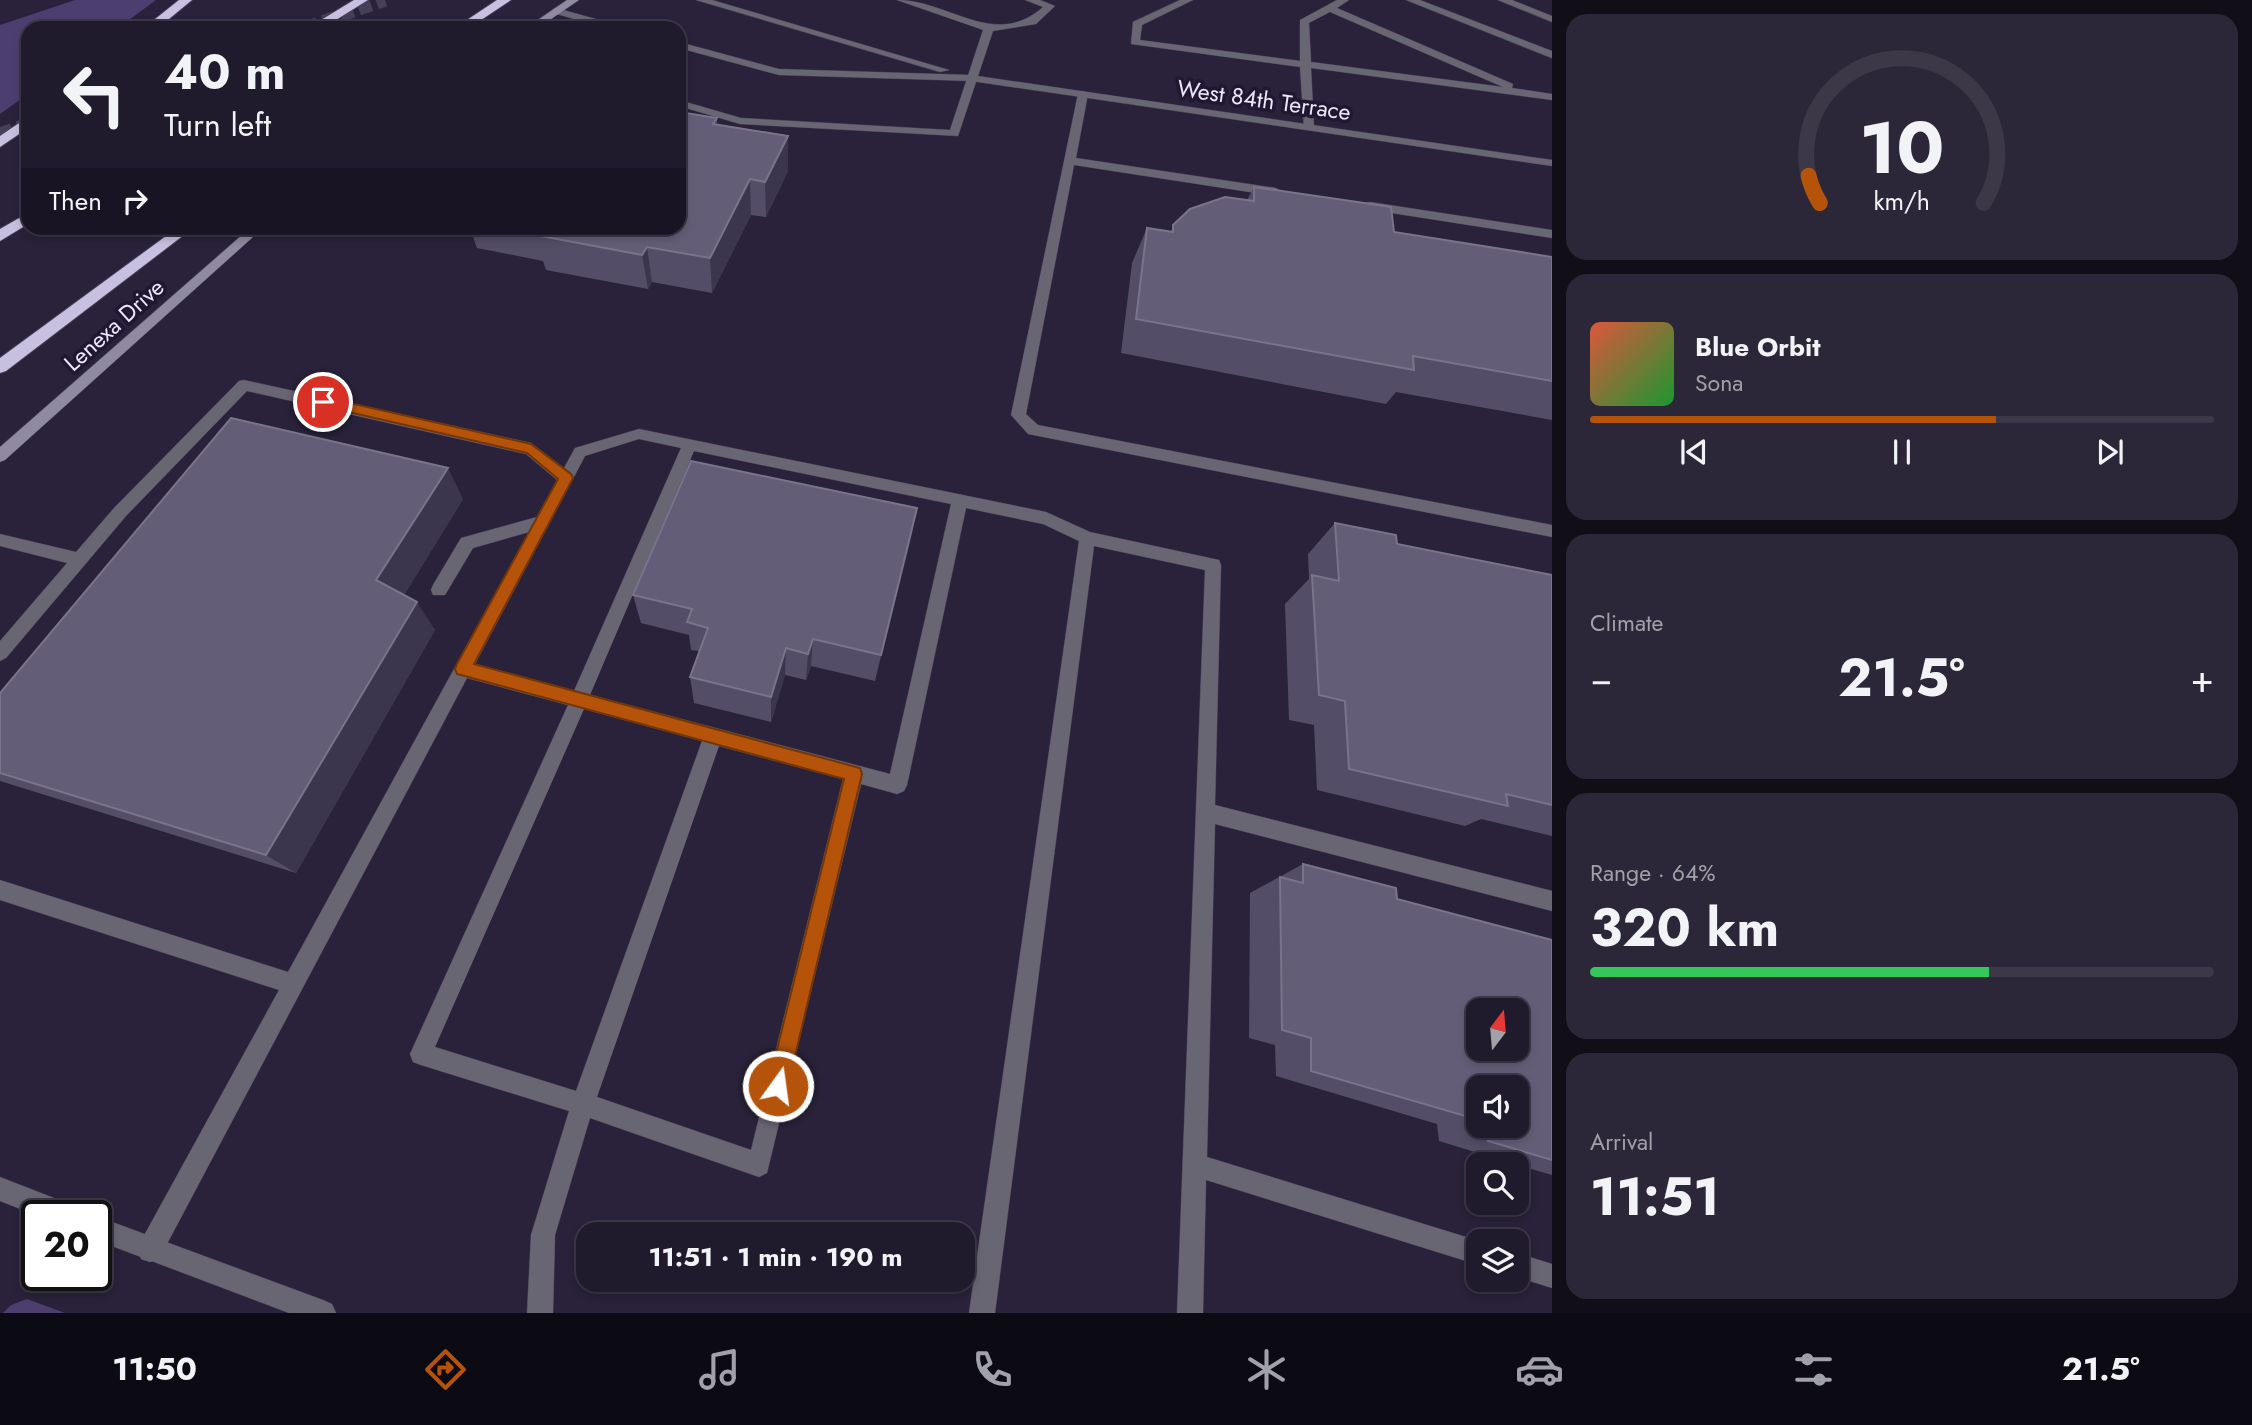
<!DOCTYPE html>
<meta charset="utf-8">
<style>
body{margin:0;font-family:Jost,sans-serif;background:#2c2738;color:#f1f3f6;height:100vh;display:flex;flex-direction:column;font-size:26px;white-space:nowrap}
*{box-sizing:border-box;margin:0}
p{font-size:23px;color:#a1a1a9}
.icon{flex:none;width:38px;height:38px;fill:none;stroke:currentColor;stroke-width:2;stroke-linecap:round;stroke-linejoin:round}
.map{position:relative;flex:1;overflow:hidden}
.panel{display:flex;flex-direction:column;gap:14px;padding:14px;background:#110e18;width:700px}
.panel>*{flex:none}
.banner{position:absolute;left:21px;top:21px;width:665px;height:214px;border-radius:21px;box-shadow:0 4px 10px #0003,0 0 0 2px #3c3848;background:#1f1a2c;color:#f1f3f6;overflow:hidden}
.needle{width:46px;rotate:16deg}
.tools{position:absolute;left:1466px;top:998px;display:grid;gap:14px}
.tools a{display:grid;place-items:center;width:63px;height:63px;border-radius:14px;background:#1f1a2c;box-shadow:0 4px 10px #0003,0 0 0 2px #3c3848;font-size:35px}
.speed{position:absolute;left:21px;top:1200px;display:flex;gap:14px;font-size:35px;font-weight:700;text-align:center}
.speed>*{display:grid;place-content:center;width:91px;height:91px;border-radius:50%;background:#1f1a2c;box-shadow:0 4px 10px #0003,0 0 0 2px #3c3848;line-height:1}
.speed .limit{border:4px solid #111;border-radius:10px;background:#fff;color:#111}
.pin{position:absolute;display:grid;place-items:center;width:60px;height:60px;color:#fff;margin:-30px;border:4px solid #fff;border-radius:50%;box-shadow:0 2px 7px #0007}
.me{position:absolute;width:77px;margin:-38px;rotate:14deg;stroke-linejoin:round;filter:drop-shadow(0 0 5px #0008)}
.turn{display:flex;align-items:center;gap:24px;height:147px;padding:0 28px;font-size:32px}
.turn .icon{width:91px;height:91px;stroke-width:2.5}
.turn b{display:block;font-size:49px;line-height:60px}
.then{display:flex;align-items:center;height:66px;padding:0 28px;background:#0003;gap:14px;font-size:26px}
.big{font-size:52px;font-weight:700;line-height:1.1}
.panel .card{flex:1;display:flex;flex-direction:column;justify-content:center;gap:10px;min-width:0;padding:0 24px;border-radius:21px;background:#2c2738}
.panel .dial{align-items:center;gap:0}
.dial svg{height:182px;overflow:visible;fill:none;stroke:#3c3848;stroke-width:7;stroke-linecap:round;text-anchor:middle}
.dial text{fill:#f1f3f6;stroke:none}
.song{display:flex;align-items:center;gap:21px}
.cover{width:84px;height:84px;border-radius:10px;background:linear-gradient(135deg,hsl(10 70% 55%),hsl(130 70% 35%))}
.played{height:7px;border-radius:4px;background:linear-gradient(90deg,#b45309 65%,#3c3848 65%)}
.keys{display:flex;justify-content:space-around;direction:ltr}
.heat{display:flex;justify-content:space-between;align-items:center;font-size:38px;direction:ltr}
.charge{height:10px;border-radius:5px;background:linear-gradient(90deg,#34c759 64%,#3c3848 0)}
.trip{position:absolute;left:576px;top:1222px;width:399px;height:70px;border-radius:21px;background:#1f1a2c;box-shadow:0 4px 10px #0003,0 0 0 2px #3c3848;font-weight:700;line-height:70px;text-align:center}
.tab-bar{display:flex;height:112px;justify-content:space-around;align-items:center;background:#0c0a12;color:#a1a1a9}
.tab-bar .icon{width:49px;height:49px}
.tab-bar .selected{color:#b45309}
.tab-bar b{font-size:32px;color:#f1f3f6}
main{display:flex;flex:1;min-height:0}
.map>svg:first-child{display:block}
.green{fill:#4d3e70}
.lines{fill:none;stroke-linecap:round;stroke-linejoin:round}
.highway-tunnel{stroke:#464057;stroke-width:13;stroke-dasharray:13 6;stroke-linecap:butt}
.lane-casing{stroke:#443e55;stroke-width:1}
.street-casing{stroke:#443e55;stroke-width:1}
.secondary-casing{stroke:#443e55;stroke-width:1}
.highway-casing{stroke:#443e55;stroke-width:2}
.lane{fill:#696673;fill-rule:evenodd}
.street{fill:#696673;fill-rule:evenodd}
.secondary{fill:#8f8a9f;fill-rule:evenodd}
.highway{fill:#c7c0e0;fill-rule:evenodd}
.wall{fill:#534d67;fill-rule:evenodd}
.shaded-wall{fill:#3c354e}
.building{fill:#645d77;stroke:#79738b;stroke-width:2;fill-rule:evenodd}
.route{fill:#b45309;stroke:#753606;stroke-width:2}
.labels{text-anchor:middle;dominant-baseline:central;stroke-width:7;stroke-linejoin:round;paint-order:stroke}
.far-street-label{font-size:23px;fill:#ece8f9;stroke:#1f1830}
</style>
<main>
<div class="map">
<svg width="1552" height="1313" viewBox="0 0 1552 1313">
<rect width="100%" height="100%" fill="#29223a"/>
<g class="green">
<path d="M75,0H156L118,28H28V94L0,114V25Z"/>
<path d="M27,1299L65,1313H3L11,1305Z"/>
</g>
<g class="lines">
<g class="highway-tunnel">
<path d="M305,28L385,0"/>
<path d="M0,134L28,124"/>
</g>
<g class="lane-casing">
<g id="lane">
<path d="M897,0C949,0 995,50 1043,7L1025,0H1040L1055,6L1036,24L993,31L958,136L740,124L679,106V100L741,118L950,130L983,30Z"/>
<path d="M1180,0H1193L1142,25L1140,40L1300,61V20L1337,0H1349L1337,8L1513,84L1512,88L1552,94V100L1311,68L1314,127L1304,129L1300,67L1131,44L1133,22ZM1330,12L1503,87L1311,62L1309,23Z"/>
<path d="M1406,0H1420L1552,51V58Z"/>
<path d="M1498,0H1512L1552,16V22Z"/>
<path d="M1083,91L1088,94L1076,158L1276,188L1282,192L1276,196L1074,165L1026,414L1038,425L1552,525V537L1028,434L1011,415L1078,94Z"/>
<path d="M1370,202L1552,230V238L1366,209V203Z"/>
<path d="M244,380L531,443L564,468L575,448L639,429L1046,512L1090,532L1219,560L1221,565L1215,805L1552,891V911L1215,824L1207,1157L1479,1241V1265L1206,1180L1203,1313H1177L1205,570L1094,546L995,1313H969L1079,541L1043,524L966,508L907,785L904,791L897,794L861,784L767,1173L759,1177L590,1118L555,1235L553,1313H527L531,1235L569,1111L421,1065L413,1062L410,1054L568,705L467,678L159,1259L150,1262L141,1259L138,1250L141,1241L279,990L0,900V880L288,972L529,532L473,548L445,595H433L431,590L433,585L461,538L537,517L557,480L526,454L247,391L126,516L6,658L0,661V641L67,563L0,546V534L76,552L114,508L239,381ZM639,439L681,448L574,691L475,664L585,456ZM694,451L951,504L890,774L590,695ZM584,709L702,741L576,1091L435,1047ZM719,746L843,779L751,1150L597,1097Z"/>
<path d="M1517,1253L1552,1264V1288L1517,1277Z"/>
</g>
</g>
<g class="street-casing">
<g id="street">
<path d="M696,0H712L949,70L940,72Z"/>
<path d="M556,8L621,26L622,28H606L553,13V9Z"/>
<path d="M679,42L779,69L971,75L1552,160V166L971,81L779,75L679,48Z"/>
<path d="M0,1177L77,1207L80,1216H38L0,1201Z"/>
<path d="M95,1216H96L323,1300L332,1304L336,1313H289L96,1240Z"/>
</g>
</g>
<g class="secondary-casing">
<g id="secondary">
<path d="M567,0H579L538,28H526Z"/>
<path d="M250,228H263L5,460L0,462V447Z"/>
</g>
</g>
<g class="highway-casing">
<g id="highway">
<path d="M179,0H192L158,28H144Z"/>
<path d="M354,0H368L323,28H308Z"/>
<path d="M497,0H511L469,28H455Z"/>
<path d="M28,117V128L0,147V136Z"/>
<path d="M28,213V224L0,241V229Z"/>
<path d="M177,228H193L6,371L0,373V358Z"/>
</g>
</g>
<use href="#lane" class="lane"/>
<use href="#street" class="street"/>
<use href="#secondary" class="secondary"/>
<use href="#highway" class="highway"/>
</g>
<g class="wall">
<path d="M717,118V124L788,136V171L766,217L751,215L712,293L652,282L648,289L546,270L543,261L477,248L470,228H679Z"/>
<path d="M1254,187L1394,232L1552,257V420L1396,392L1386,404L1121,353L1132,263L1147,228L1171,232L1173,225L1247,200Z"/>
<path d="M463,499L404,595L435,630L296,873L0,781V693Z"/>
<path d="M917,508L875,681L811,666L806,680L785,675L771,722L694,703L690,677L699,651L691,650L689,635L641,623L633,595Z"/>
<path d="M1335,523L1397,544L1552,575V836L1481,819L1465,826L1317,790L1314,725L1289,720L1285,604L1309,579L1308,554Z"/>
<path d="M1303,864L1397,899L1552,940V1175L1517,1165V1164H1514L1439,1141L1437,1124L1276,1076L1275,1045L1249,1038L1250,893ZM1479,1087L1517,1125H1479Z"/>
</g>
<g class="shaded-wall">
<path d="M788,136V171L766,217L765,182Z"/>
<path d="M750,179L751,215L712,293L710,258Z"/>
<path d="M647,247L652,282L648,289L642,255Z"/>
<path d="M448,468L463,499L396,608L376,580Z"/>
<path d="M917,508L911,539L875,681L881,655Z"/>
<path d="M417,602L435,630L296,873L266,855Z"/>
<path d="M813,639L811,666L806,680L808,654Z"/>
<path d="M786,648L785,675L771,722V697Z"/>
</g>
<g class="building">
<path d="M679,112L717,118L713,124L788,136L765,182L750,179L710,258L647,247L642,255L536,235L542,228H679Z"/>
<path d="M1254,187L1391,207L1394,232L1552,257V381L1413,356L1414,370L1136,319L1147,228L1173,232V225L1190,209L1225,197L1254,201Z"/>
<path d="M231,418L448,468L376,580L417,602L266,855L0,773V693Z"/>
<path d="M691,461L917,508L881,655L813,639L808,654L786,648L771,697L690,677L708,628L687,622L692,609L633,595Z"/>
<path d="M1335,523L1396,535L1397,544L1552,575V805L1506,794L1508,806L1349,769L1345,701L1319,695L1312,575L1339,581Z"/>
<path d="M1303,864L1396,888L1397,899L1552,940V1160L1488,1141L1486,1125H1517V1087H1479V1120L1311,1071V1038L1282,1030L1280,877L1303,883ZM1479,1010H1517V1048H1479Z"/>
</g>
<path class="route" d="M323,397L531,444L571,474L573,478L474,664L860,768L862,774L786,1094L778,1097L771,1094L768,1086L844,779L457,674L455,669L457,664L558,479L527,453L318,405L316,402Z"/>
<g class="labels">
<g class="far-street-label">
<text transform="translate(1264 100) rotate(8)">West 84th Terrace</text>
<text transform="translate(114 325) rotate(-42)">Lenexa Drive</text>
</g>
</g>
</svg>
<div class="tools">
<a><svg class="needle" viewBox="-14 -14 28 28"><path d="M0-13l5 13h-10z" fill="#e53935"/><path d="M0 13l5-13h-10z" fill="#a1a1a9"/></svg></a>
<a><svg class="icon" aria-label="sound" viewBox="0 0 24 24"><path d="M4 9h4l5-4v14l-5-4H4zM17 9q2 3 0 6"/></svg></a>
<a><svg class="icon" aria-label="search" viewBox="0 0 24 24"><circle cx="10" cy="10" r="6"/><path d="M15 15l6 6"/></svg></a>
<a><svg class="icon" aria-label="layers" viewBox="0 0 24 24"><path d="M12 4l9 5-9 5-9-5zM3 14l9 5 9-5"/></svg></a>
</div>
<div class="speed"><div class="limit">20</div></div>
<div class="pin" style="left:323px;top:402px;background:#d93025"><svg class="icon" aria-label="arrive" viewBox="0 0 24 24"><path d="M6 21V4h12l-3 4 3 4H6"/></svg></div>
<svg class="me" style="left:778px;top:1086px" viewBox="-20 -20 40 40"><circle r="17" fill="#b45309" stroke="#fff" stroke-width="3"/><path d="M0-11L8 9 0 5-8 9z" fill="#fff"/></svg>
<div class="trip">11:51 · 1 min · 190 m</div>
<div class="banner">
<div class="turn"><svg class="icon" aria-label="left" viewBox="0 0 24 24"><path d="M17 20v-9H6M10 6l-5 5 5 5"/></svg><div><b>40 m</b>Turn left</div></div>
<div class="then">Then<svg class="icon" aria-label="right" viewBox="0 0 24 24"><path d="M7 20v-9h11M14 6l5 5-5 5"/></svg></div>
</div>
</div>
<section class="panel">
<div class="card dial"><svg viewBox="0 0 100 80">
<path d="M14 69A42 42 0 1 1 86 69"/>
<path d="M14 69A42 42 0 0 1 9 57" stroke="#b45309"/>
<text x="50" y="56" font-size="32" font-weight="700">10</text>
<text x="50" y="72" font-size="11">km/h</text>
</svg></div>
<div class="card">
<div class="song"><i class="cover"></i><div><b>Blue Orbit</b><p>Sona</p></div></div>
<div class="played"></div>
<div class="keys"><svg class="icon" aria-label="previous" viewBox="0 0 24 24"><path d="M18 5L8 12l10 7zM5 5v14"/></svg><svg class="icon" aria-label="pause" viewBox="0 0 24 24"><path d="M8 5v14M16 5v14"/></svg><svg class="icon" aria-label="next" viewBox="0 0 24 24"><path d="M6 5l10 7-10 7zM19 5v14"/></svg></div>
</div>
<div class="card"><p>Climate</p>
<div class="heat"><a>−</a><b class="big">21.5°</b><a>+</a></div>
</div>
<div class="card"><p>Range · 64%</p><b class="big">320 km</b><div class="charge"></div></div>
<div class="card"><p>Arrival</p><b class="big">11:51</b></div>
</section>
</main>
<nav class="tab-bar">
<b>11:50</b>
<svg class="icon selected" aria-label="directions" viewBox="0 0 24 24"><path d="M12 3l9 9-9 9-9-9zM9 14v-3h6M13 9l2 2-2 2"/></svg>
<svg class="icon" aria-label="music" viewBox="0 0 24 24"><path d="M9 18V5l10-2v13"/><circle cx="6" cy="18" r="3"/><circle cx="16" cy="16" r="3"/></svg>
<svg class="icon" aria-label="phone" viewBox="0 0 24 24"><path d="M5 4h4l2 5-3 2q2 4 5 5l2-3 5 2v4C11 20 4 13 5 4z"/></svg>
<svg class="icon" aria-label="climate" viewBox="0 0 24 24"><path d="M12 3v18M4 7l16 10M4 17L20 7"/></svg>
<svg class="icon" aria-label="car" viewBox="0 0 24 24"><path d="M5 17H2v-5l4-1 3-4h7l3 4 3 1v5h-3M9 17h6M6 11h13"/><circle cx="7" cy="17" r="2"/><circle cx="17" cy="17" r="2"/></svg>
<svg class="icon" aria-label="filters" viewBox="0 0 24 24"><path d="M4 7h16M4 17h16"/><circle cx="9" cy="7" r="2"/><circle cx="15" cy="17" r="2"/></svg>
<b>21.5°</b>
</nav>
